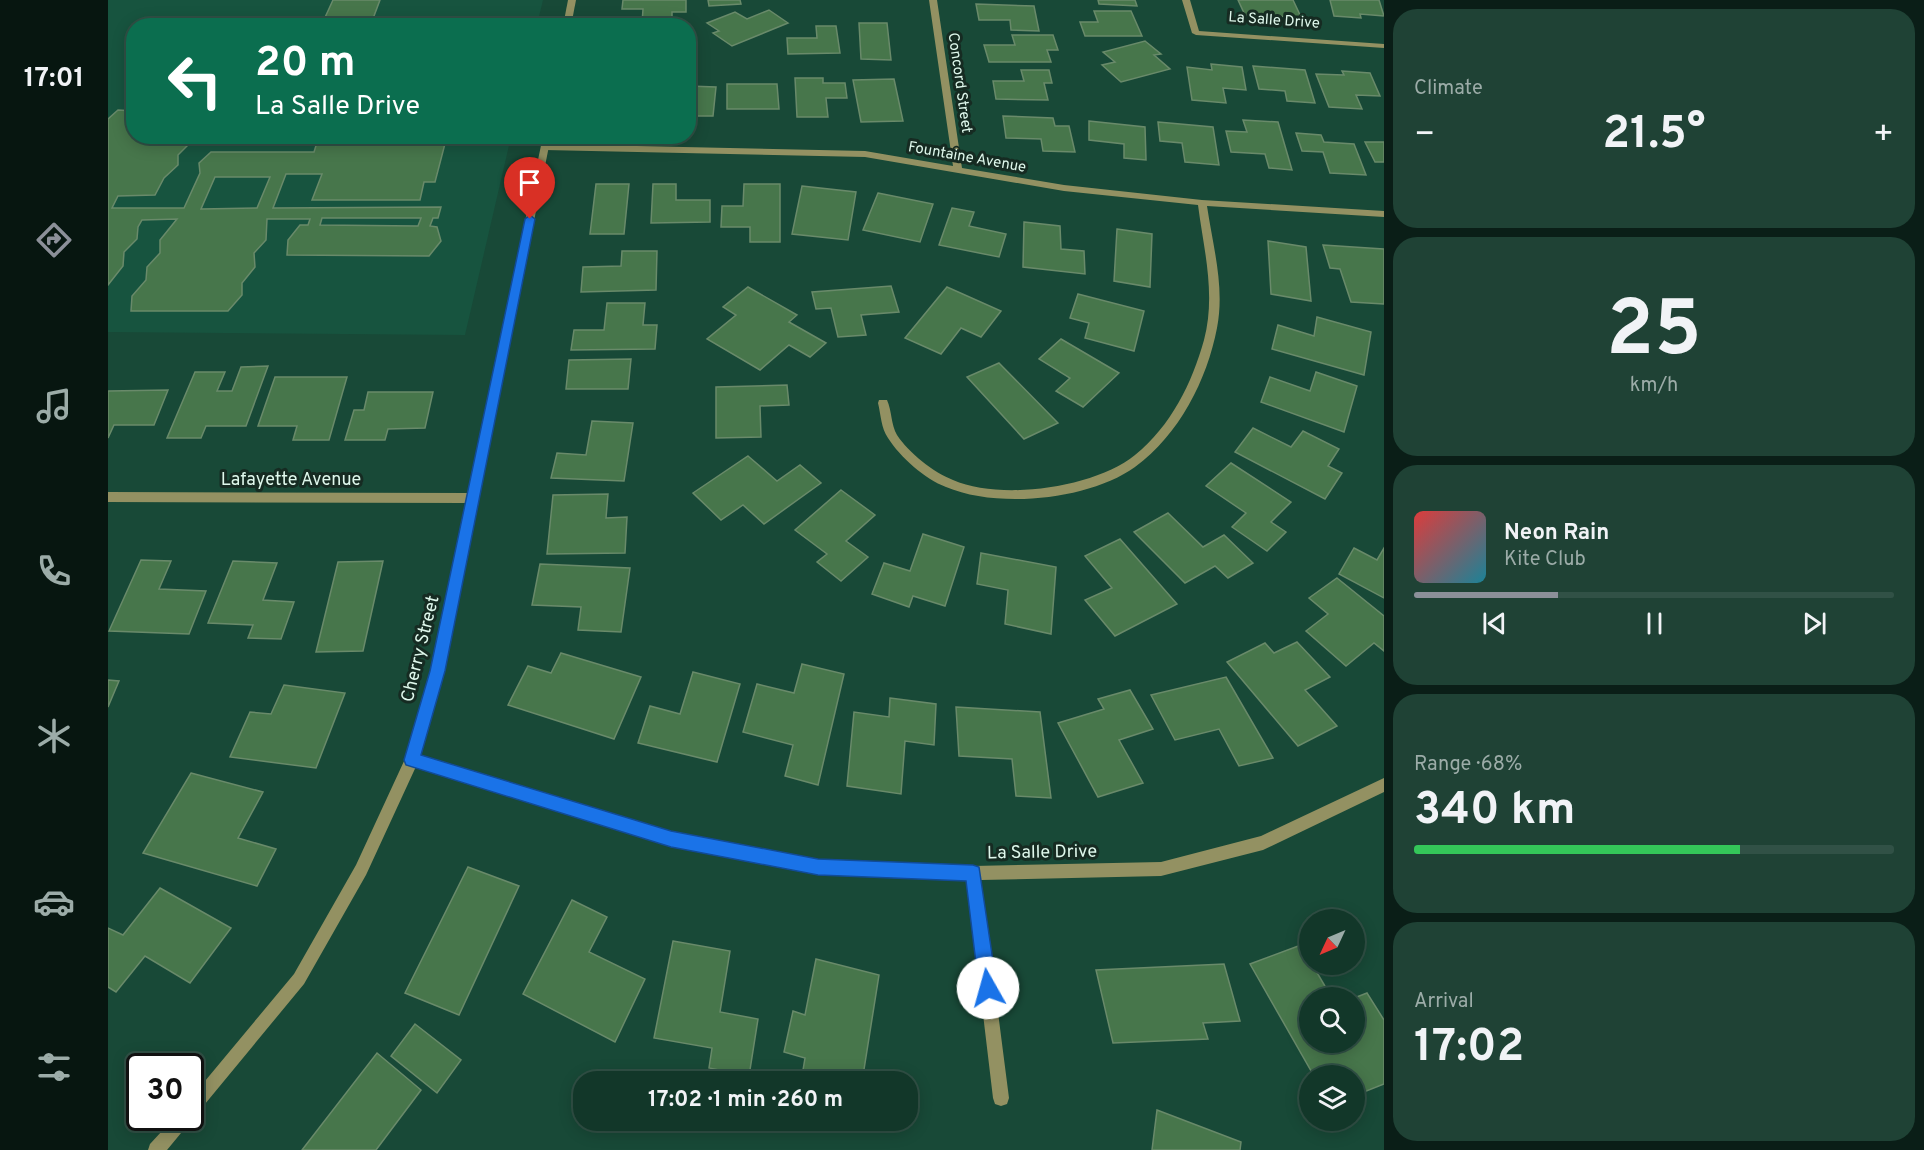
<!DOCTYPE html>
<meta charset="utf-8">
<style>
body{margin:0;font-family:Overpass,sans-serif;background:#1f4235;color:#f1f3f6;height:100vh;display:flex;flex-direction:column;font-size:22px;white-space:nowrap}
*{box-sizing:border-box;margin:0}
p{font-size:20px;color:#9caca8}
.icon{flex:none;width:33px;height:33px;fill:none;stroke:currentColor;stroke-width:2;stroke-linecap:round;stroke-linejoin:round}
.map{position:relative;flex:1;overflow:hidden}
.drawer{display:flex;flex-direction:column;gap:9px;padding:9px;background:#0a1e17;width:540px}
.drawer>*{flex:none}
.banner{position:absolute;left:18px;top:18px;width:570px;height:126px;border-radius:24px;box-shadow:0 3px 15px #0003,0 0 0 2px #315146;background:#0b6e4f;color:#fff;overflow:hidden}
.needle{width:39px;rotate:226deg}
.controls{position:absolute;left:1191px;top:909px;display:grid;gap:12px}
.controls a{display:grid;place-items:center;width:66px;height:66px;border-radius:50%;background:#123729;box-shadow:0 3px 15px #0003,0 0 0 2px #315146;font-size:30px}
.speed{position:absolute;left:18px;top:1053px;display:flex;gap:12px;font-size:30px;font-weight:700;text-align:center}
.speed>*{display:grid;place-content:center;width:78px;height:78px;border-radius:50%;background:#123729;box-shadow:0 3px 15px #0003,0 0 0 2px #315146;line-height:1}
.speed .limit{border:3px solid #111;border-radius:9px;background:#fff;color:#111}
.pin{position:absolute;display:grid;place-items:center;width:51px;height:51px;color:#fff;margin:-62px -26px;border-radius:50% 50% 50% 0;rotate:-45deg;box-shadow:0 0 6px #0007}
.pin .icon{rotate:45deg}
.me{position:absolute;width:66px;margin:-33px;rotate:353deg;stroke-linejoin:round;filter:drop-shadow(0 0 4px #0008)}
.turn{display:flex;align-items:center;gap:21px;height:126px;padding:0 30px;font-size:27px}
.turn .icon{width:78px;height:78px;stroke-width:2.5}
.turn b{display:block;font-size:42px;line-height:51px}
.big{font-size:45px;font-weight:700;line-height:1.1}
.drawer .tile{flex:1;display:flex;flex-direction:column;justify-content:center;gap:9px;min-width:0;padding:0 21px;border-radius:24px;background:#1f4235}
.drawer .dial{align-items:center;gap:0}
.dial b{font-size:78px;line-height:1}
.song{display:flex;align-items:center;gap:18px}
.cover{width:72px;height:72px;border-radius:9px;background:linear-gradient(135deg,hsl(0 70% 55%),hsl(190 70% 35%))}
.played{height:6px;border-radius:3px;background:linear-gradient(90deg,#8c9099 30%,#315146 30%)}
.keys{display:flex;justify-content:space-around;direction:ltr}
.heat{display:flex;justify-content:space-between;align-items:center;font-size:33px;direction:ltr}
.charge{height:9px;border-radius:4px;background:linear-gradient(90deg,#34c759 68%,#315146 0)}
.trip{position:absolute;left:465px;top:1071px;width:345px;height:60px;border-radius:24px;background:#123729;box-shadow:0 3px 15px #0003,0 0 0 2px #315146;font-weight:700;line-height:60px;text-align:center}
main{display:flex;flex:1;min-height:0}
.tabs{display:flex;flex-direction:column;width:108px;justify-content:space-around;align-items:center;background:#071610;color:#9caca8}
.tabs .icon{width:42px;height:42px}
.tabs .active{color:#8c9099}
.tabs b{font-size:27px;color:#f1f3f6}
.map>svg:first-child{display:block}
.built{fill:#17543f}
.building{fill:#47764b;stroke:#698a6a;stroke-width:1.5;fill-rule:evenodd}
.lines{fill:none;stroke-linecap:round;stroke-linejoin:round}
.minor{fill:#939162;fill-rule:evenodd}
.tertiary{fill:#939162;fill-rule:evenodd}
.route{fill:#1a73e8;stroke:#114b97;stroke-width:1.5}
.labels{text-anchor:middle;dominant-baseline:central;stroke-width:6;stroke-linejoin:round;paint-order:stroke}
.far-street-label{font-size:15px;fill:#dff8ec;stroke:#162b22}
.street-label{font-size:18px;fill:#dff8ec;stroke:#162b22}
</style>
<main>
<nav class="tabs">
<b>17:01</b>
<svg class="icon active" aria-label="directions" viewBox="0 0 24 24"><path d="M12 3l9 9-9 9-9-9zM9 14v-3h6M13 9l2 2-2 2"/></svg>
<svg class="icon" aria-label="music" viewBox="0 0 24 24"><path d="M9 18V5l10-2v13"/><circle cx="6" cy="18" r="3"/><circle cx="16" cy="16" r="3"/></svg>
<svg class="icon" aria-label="phone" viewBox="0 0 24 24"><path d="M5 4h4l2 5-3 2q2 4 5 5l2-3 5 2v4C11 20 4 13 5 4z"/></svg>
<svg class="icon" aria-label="climate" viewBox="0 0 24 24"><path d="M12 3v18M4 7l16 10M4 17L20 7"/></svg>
<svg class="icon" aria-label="car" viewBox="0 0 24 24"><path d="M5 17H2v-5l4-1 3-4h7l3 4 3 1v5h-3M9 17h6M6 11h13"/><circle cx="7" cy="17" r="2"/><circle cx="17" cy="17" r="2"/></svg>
<svg class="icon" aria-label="filters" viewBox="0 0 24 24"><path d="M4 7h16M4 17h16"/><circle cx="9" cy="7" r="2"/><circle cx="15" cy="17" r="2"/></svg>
</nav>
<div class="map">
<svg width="1276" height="1150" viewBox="0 0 1276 1150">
<rect width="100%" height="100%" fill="#184937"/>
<path class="built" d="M0,0H435L429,25L26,26V136L403,137L357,335L0,332Z"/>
<g class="building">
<path d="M225,0H272L263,24H214Z"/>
<path d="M515,0H578V12H564V24H534L535,9H514Z"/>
<path d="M600,0H632L633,4L601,6Z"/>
<path d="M990,0H1027L1029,6L991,4Z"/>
<path d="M1130,0H1185L1193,17L1137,15Z"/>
<path d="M1222,0H1271L1276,16L1252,14L1253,18L1226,16Z"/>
<path d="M868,4L926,6L931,31L903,30L902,20H871Z"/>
<path d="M661,10L680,23L624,46L605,33L611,31L599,23L627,12L639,19Z"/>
<path d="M986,11H1023L1034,36H977L972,22H990Z"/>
<path d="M751,23H779L783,60L753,59Z"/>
<path d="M708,26H728L732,53L680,54L679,38H709Z"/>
<path d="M904,35H945L950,50H939L943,62H881L876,45H907Z"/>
<path d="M1037,41L1053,54L1046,55L1062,69L1013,82L994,65L1007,62L995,52Z"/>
<path d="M1103,64L1134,67L1138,90L1115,88L1118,103L1084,100L1079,67L1104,70Z"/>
<path d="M1145,66L1197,70L1207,103L1179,101L1177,91L1151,89Z"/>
<path d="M913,70H941L944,83H936L940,100L888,99L885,81H916Z"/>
<path d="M1234,71L1262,73L1272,96L1248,95L1254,109L1221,107L1208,74L1236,75Z"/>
<path d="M687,78H715V83H737L739,98H718L720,117H689Z"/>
<path d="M786,79L795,121L753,122L745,80Z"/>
<path d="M619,84H669L671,109H619Z"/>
<path d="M580,86L608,87L605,116H580Z"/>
<path d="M10,110L26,111V136H81V144L70,155V165L56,178L47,195L10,196L4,208H76L92,173L91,163L103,152H206L211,136H339L327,182H316L312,200H204L214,174H178L165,208L333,207L330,218H325L322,226L329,227L333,241L321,256L179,255L180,240L192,225H200L202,219H159L158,240L146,253L147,267L134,283V295L120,311H23L24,296L38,280L39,267L52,253V240L69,219L34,220L30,227L29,239L16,252L15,266L0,285V119ZM107,177H162L149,208L93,209ZM214,218H313L310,226L212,225Z"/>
<path d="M895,116L945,118L947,126H961L967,152L935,151L933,139L898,138Z"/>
<path d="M1135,120L1170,122L1184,170L1161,168L1157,154L1123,152L1118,131L1139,132Z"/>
<path d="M981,121L1037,127L1038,160L1016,158V144L981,140Z"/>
<path d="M1050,122L1105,127L1111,165L1077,162L1074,143L1052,141Z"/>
<path d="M1188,133L1213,135L1216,142L1246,144L1258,175L1222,173L1215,152L1194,151Z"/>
<path d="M140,136H185L183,141H138Z"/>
<path d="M1257,142H1276V162H1267Z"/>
<path d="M488,184H521L516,234H482Z"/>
<path d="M545,184H568V200H602V222L543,223Z"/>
<path d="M636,184H672V242H642V227H613L614,206H635Z"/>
<path d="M694,186L748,192L740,240L684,234Z"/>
<path d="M770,193L825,204L812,242L755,230Z"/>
<path d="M844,208L866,212L861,226L898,234L891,257L831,245Z"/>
<path d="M916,222L952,226L953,249L976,251L977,274L915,267Z"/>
<path d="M1009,229L1044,234L1042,287L1006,281Z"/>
<path d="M1160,241L1198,247L1203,301L1163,294Z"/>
<path d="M1215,245L1276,249V304L1243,302L1232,269L1222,268Z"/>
<path d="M514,251H549L548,290L473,292L475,267L513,266Z"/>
<path d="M783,286L791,312L753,315L758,335L730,337L723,308L708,309L704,292Z"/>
<path d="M640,287L689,315L681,322L718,343L702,357L681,345L652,370L599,339L628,315L615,307Z"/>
<path d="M839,287L893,311L873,337L853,328L833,354L797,338Z"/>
<path d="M970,294L1036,311L1026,351L977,338L981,323L962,318Z"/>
<path d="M499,303H537L535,325H549L547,349L463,350L466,330H496Z"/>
<path d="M1209,317L1263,332L1256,375L1164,349L1170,325L1206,336Z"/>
<path d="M953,339L1011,373L975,407L948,391L962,378L931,359Z"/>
<path d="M523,359L520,389H458L461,360Z"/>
<path d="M891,363L950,423L916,439L859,377Z"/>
<path d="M160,366L138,426H98L93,438H59L87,372H117L109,391H124L133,367Z"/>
<path d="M1208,372L1249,386L1236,432L1153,402L1162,377L1202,391Z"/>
<path d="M167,377H239L221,440H185L189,426H150Z"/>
<path d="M679,385L681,405L652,406L653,437L608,438V387Z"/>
<path d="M60,390L46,425H6L0,438V391Z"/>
<path d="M260,392H325L317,428L280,429L277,440H237L246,410H256Z"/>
<path d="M484,421L525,423L516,481L443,478L449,453L478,455Z"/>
<path d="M1145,428L1183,447L1195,431L1231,449L1220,466L1234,473L1217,499L1127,452Z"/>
<path d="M640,456L669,481L692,465L713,483L656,524L635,505L613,520L585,493Z"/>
<path d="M1123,463L1183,502L1163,522L1178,532L1159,551L1124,527L1138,513L1098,486Z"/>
<path d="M733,490L767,515L738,541L760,557L733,581L709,562L719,554L687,530Z"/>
<path d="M500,494L498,518L519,517L517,553L439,554L445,495Z"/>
<path d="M1060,513L1095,547L1116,535L1145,563L1120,578L1107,566L1077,583L1026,532Z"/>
<path d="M815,534L856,547L837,606L805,596L801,607L764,594L776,563L802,571Z"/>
<path d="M1012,539L1069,604L1007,636L977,600L1004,588L977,556Z"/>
<path d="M1246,548L1269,560L1276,548V598L1231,574Z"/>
<path d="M873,553L948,567L943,634L897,624L900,590L869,584Z"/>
<path d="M33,560L63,561L51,589L98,591L81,634L1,631Z"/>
<path d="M125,561L169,563L155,600L186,602L173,639L140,638L145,625L100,623Z"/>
<path d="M275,561L255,651L208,652L230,562Z"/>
<path d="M432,564L522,568L513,632L470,630L473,607L424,605Z"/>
<path d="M1229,578L1276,616V651L1266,643L1238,666L1198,631L1220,614L1201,598Z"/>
<path d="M1189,642L1222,677L1197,690L1229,726L1190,746L1119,662L1157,643L1166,653Z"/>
<path d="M453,653L533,677L506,739L400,705L420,666L443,673Z"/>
<path d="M694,664L736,674L710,785L677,776L685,745L635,732L649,684L686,693Z"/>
<path d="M585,672L632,684L609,762L530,743L542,706L572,714Z"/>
<path d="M1118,677L1165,758L1131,766L1111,729L1067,740L1043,695Z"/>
<path d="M0,680L11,681L0,707Z"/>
<path d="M176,685L237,693L208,768L122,757L142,712L163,714Z"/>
<path d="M1022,690L1045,729L1011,740L1035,783L990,797L950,723L996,709L990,699Z"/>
<path d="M782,698L828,704L826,745L797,741L793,794L739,786L746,712L781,717Z"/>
<path d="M848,707L932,712L943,798L908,796L904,759L851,756Z"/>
<path d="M83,773L155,792L130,838L168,849L149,886L35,853Z"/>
<path d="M360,867L411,886L351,1015L297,993Z"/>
<path d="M52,888L123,928L82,983L37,956L8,992L0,987V928L15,935Z"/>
<path d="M464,900L499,917L481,952L537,979L507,1042L415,994Z"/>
<path d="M565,941L622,951L612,1012L650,1019L641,1076L601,1068L604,1048L546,1038Z"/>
<path d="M1193,945L1202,964H1204L1224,998H1202V1042H1246V998L1259,993L1276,1020V1084L1246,1096V1076H1206L1142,964Z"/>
<path d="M708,959L771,975L754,1082H693L697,1058L676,1052L685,1011L697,1015Z"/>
<path d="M1116,964L1132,1021L1095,1023L1100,1039L1005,1043L988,970Z"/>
<path d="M307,1024L353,1060L329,1093L283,1056Z"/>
<path d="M269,1053L313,1090L268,1150H194Z"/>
<path d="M1049,1110L1133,1142L1132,1150H1044Z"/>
</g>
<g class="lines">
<g class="minor">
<path d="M821,0H829L854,168L956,185L1094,200L1276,211V217L1099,206C1105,247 1117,287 1109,328C1099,380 1071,435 1027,467C981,500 890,509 838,487C817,479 792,457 780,438C773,428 773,415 770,403L771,400H779C784,411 783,425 789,435C801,453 825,472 845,480C893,501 986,488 1027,455C1063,426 1084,383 1096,340C1108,294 1096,251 1090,205L956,191L757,157L437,150L433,147L437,144L757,151L845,166Z"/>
<path d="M1074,0H1082L1091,31L1276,44V48L1088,35L1084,33Z"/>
<path d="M304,754L563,832L710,860L865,866L1053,862L1153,836L1276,778V792L1155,850L1053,876L873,880L901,1098L899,1104L893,1106L887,1104L885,1098L859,880L710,874L563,846L304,766L299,764L297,760L299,756Z"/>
</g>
<g class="tertiary">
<path d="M460,0H468L463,26H455Z"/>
<path d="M435,136H443L336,671L311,760L258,875L196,984L59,1150H40L42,1144L66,1118H82V1099L186,974L248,865L297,759L324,671L359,503L0,502V492L360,493Z"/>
</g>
</g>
<path class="route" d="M422,215L427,219L337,671L313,755L563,831L710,859L865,865L871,867L889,988L886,994L880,997L874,994L871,988L858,881L710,875L563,847L298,765L296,760L322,671L417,219Z"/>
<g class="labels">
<g class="far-street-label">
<text transform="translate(1166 21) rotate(4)">La Salle Drive</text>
<text transform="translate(851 83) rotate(82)">Concord Street</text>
<text transform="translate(859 158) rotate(10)">Fountaine Avenue</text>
</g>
<g class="street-label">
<text x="183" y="480">Lafayette Avenue</text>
<text transform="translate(313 649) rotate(-76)">Cherry Street</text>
<text transform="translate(934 853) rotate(-1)">La Salle Drive</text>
</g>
</g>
</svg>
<div class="controls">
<a><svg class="needle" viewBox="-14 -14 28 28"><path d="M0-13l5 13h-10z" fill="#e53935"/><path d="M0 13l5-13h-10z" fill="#9caca8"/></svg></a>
<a><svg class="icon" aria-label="search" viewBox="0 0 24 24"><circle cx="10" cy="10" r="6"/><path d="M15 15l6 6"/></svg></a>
<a><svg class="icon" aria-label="layers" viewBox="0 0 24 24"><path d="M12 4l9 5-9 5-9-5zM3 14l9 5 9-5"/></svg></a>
</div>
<div class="speed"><div class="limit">30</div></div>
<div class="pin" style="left:422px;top:219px;background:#d93025"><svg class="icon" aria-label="arrive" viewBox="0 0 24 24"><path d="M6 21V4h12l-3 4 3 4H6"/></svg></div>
<svg class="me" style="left:880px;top:988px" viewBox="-20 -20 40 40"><circle r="19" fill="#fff"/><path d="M0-13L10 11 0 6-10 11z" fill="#1a73e8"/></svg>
<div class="trip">17:02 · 1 min · 260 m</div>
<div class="banner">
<div class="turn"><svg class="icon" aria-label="left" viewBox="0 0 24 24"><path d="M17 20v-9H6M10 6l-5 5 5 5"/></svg><div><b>20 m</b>La Salle Drive</div></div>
</div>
</div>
<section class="drawer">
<div class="tile"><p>Climate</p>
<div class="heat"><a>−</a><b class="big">21.5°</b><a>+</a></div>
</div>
<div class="tile dial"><b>25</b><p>km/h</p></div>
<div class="tile">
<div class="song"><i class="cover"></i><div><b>Neon Rain</b><p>Kite Club</p></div></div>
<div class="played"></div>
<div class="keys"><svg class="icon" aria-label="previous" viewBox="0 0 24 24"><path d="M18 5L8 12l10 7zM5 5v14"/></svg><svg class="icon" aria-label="pause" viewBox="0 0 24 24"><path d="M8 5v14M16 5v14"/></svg><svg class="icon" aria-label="next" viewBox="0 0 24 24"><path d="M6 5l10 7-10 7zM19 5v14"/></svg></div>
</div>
<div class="tile"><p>Range · 68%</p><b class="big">340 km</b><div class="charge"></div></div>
<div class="tile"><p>Arrival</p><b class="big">17:02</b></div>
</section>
</main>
